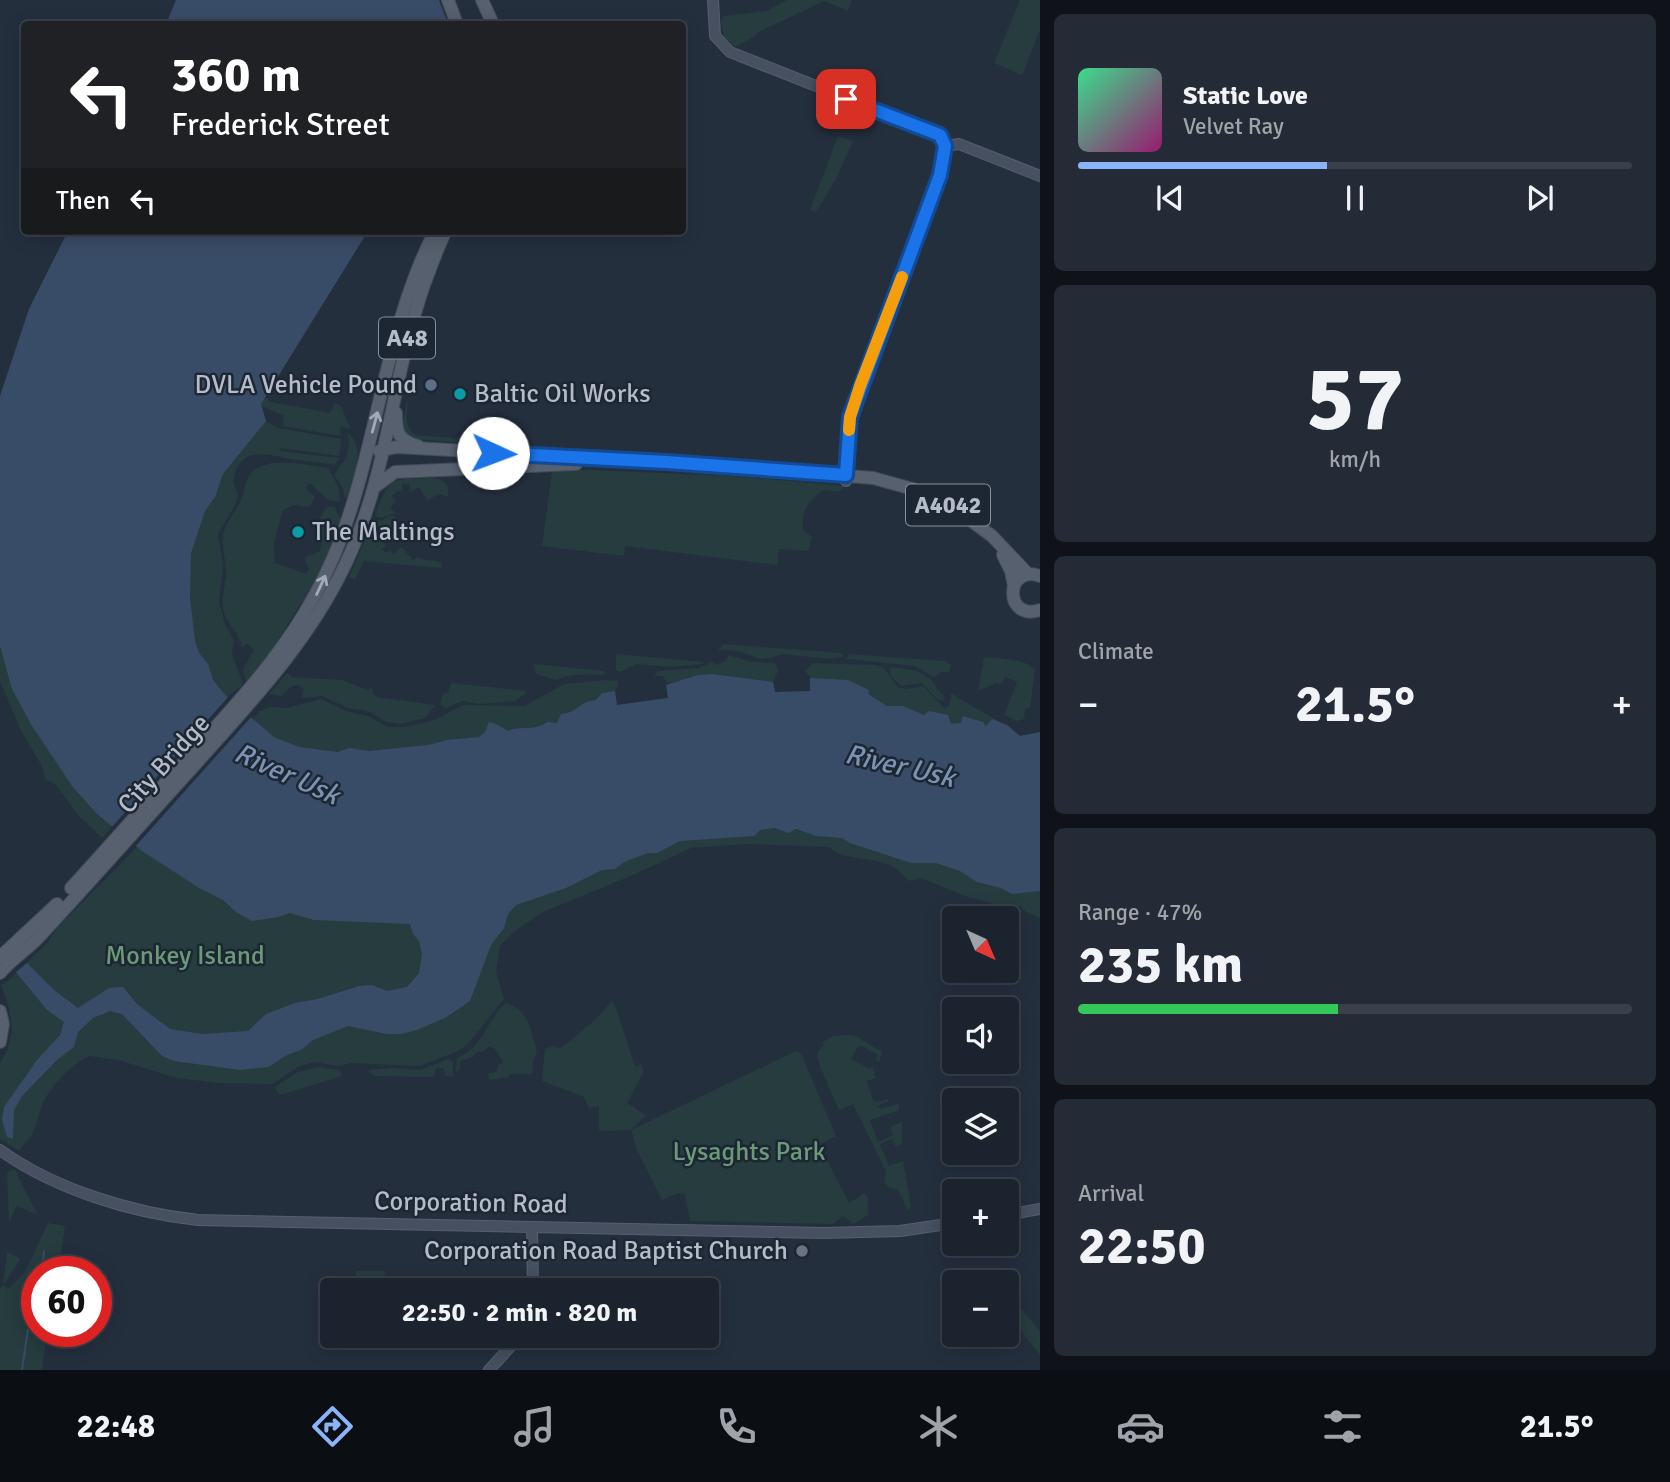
<!DOCTYPE html>
<meta charset="utf-8">
<style>
body{margin:0;font-family:Signika,sans-serif;background:#242b36;color:#f1f3f6;height:100vh;display:flex;flex-direction:column;font-size:26px;white-space:nowrap}
*{box-sizing:border-box;margin:0}
p{font-size:23px;color:#a0a4aa}
.icon{flex:none;width:38px;height:38px;fill:none;stroke:currentColor;stroke-width:2;stroke-linecap:round;stroke-linejoin:round}
.map{position:relative;flex:1;overflow:hidden}
.details{display:flex;flex-direction:column;gap:14px;padding:14px;background:#0f1319;width:630px}
.details>*{flex:none}
.top-card{position:absolute;left:21px;top:21px;width:665px;height:214px;border-radius:7px;box-shadow:0 4px 18px #0003,0 0 0 2px #39404a;background:#202124;color:#fff;overflow:hidden}
.needle{width:46px;rotate:136deg}
.controls{position:absolute;left:942px;top:906px;display:grid;gap:14px}
.controls a{display:grid;place-items:center;width:77px;height:77px;border-radius:7px;background:#1b232e;box-shadow:0 4px 18px #0003,0 0 0 2px #39404a;font-size:35px}
.speed{position:absolute;left:21px;top:1256px;display:flex;gap:14px;font-size:35px;font-weight:700;text-align:center}
.speed>*{display:grid;place-content:center;width:91px;height:91px;border-radius:50%;background:#1b232e;box-shadow:0 4px 18px #0003,0 0 0 2px #39404a;line-height:1}
.speed .limit{border:10px solid #d22;background:#fff;color:#111}
.pin{position:absolute;display:grid;place-items:center;width:60px;height:60px;color:#fff;margin:-30px;border-radius:14px;box-shadow:0 4px 10px #0006}
.me{position:absolute;width:77px;margin:-38px;rotate:92deg;stroke-linejoin:round;filter:drop-shadow(0 0 5px #0008)}
.turn{display:flex;align-items:center;gap:24px;height:147px;padding:0 35px;font-size:32px}
.turn .icon{width:91px;height:91px;stroke-width:2.5}
.turn b{display:block;font-size:49px;line-height:60px}
.then{display:flex;align-items:center;height:66px;padding:0 35px;background:#0003;gap:14px;font-size:26px}
.big{font-size:52px;font-weight:800;line-height:1.1}
.details .widget{flex:1;display:flex;flex-direction:column;justify-content:center;gap:10px;min-width:0;padding:0 24px;border-radius:10px;background:#242b36}
.details .dial{align-items:center;gap:0}
.dial b{font-size:91px;line-height:1}
.song{display:flex;align-items:center;gap:21px}
.cover{width:84px;height:84px;border-radius:10px;background:linear-gradient(135deg,hsl(150 70% 55%),hsl(320 70% 35%))}
.played{height:7px;border-radius:4px;background:linear-gradient(90deg,#8ab4f8 45%,#39404a 45%)}
.keys{display:flex;justify-content:space-around;direction:ltr}
.heat{display:flex;justify-content:space-between;align-items:center;font-size:38px;direction:ltr}
.charge{height:10px;border-radius:5px;background:linear-gradient(90deg,#34c759 47%,#39404a 0)}
.trip{position:absolute;left:320px;top:1278px;width:399px;height:70px;border-radius:7px;background:#1b232e;box-shadow:0 4px 18px #0003,0 0 0 2px #39404a;font-weight:800;line-height:70px;text-align:center}
.menu{display:flex;height:112px;justify-content:space-around;align-items:center;background:#0b0e12;color:#a0a4aa}
.menu .icon{width:49px;height:49px}
.menu .current{color:#8ab4f8}
.menu b{font-size:32px;color:#f1f3f6}
main{display:flex;flex:1;min-height:0}
.map>svg:first-child{display:block}
.green{fill:#263c3f}
.water{fill:#394c67}
.pier{fill:#242f3e}
.lines{fill:none;stroke-linecap:round;stroke-linejoin:round}
.stream{stroke:#394c67;stroke-width:2}
.secondary-casing{stroke:#565f6c;stroke-width:12}
.primary-casing{stroke:#414a57;stroke-width:14}
.secondary{stroke:#465061;stroke-width:10}
.primary{stroke:#56606e;stroke-width:12}
.oneway{stroke:#a1aab7}
.route-casing{stroke:#114b97;stroke-width:18}
.route{stroke:#1a73e8;stroke-width:12}
.slow{stroke:#f59e0b;stroke-width:12}
.service-dot{fill:#5c6f8a;stroke:#1d2633;stroke-width:2.5}
.culture-dot{fill:#0f9aa8;stroke:#1d2633;stroke-width:2.5}
.worship-dot{fill:#6b7280;stroke:#1d2633;stroke-width:2.5}
.labels{text-anchor:middle;dominant-baseline:central;stroke-width:5;stroke-linejoin:round;paint-order:stroke}
.shield{fill:#1d2633;stroke:#878f9c;stroke-width:2}
.shield-label{font-size:24px;font-weight:bold;fill:#b4bcc9}
.poi-label{font-size:26px;fill:#b4bcc9;stroke:#1d2633;text-anchor:end}
.street-label{font-size:26px;fill:#b4bcc9;stroke:#1d2633}
.park-label{font-size:26px;fill:#6b9a76;stroke:#1d2633}
.water-label{font-size:28px;font-style:italic;fill:#7c92b1;stroke:#1d2633}
</style>
<main>
<div class="map">
<svg width="1040" height="1370" viewBox="0 0 1040 1370">
<rect width="100%" height="100%" fill="#242f3e"/>
<g class="green">
<path d="M787,0H852L848,11L824,1L757,33L754,37L735,47L724,37L721,21L724,16L766,11Z"/>
<path d="M1020,0H1040V30L1022,75L994,63Z"/>
<path d="M838,136L853,141L836,179L816,212L810,210Z"/>
<path d="M368,231L265,397L271,402L330,413L335,403L341,406L351,429L340,427L341,436L283,426L284,416L261,406L266,421L278,428L341,439L339,456L281,448L280,451L339,458L335,465C319,462 301,461 285,458C265,453 238,448 234,479C233,486 237,490 238,495C238,503 222,526 218,534L223,566L219,603L225,624L234,640L232,654L243,684L228,697L251,718L253,719L260,711L270,707L287,708L321,699L346,711L368,716L388,727H405L435,720L462,705L524,706L564,684L605,680L618,681V687L615,691L617,705L668,698L666,685L674,682L667,683L663,676H654L658,671L699,668L712,662L717,665L725,661L729,655L752,662L775,663L778,671L773,682L775,692L810,691V678H811L805,671L813,663L875,665L883,667L898,687L906,689L923,686L944,708L949,706L951,693C974,709 998,718 1020,736L1040,732V792L428,778L238,741L154,568Z"/>
<path d="M407,401L408,402C407,414 404,427 415,435L487,441C498,436 499,425 501,414L505,421L504,436L490,445L414,439C398,430 404,416 407,401Z"/>
<path d="M0,416L46,524L456,934L665,807L1040,871V918L1026,912L1020,906L1009,908L965,896L921,878L909,881C902,874 896,867 887,864C869,857 842,860 829,847L747,844L691,848L635,874L543,912L516,930L500,946L496,971L504,999L467,1045L456,1052L419,1066L351,1063L339,1066L314,1062L298,1067L272,1084L218,1083L177,1078L118,1060L89,1056C69,1066 51,1086 42,1105C38,1114 37,1124 33,1133C29,1140 23,1143 20,1151L0,1139V1063L8,1049L12,1031L10,1011L1,985L8,981L48,942L57,928L137,847L112,827L102,838L78,815L56,785L45,779L42,766L21,731L0,681Z"/>
<path d="M347,432C367,449 354,474 348,495L344,498L343,488L334,475L346,458L349,443Z"/>
<path d="M272,463H295L328,468C334,480 342,488 339,502L328,500L310,483L306,488L315,497L309,507L293,505L282,511L274,544L275,563L306,574L309,569L305,562L306,557L319,552L322,544C316,532 317,514 330,506L336,508L335,510L341,518L330,552L305,602L302,601L274,647L246,682L243,669L254,650L248,644L242,647C239,633 226,623 223,609C221,599 225,587 226,577C227,564 222,552 223,539C223,526 232,517 238,506C250,485 239,471 272,463Z"/>
<path d="M589,470L734,476L845,486L839,492L824,490C809,499 799,513 804,531L812,537L808,551L779,549L777,565L625,546L624,556L542,546L552,471Z"/>
<path d="M434,478C445,480 449,485 448,497L439,494L427,500L419,487L410,492V484H402V491H398L392,496L396,502L390,507L395,513L381,518L375,516C389,475 393,479 434,478Z"/>
<path d="M389,516H394L402,528L399,527L383,541L386,545L382,549L386,553L390,550L393,554L402,547L413,560L418,557C425,562 435,558 442,564L441,568L364,561L355,580L349,577L374,519L381,521Z"/>
<path d="M723,644L842,653V657L828,659L782,654L771,658L760,659L739,651L718,650Z"/>
<path d="M616,654L704,662L703,664L669,667L636,664L620,672L616,670Z"/>
<path d="M848,654L944,661L951,665L949,672H941L933,677L915,666L847,659Z"/>
<path d="M984,657C999,659 1025,658 1035,670L1030,708L1025,709L1024,719L1017,721L1004,715L1017,682L1005,677L1001,684L996,683L978,691Z"/>
<path d="M534,664L605,671L604,675C589,675 571,672 557,680L536,674Z"/>
<path d="M890,667C906,669 918,669 929,678C935,683 936,690 944,696L943,701L937,699L922,683L901,686L891,676Z"/>
<path d="M287,673L292,677L342,680L368,690L372,688L373,694L377,697L435,705L425,718L400,724L387,722L368,711L348,708L322,696L302,698L304,689L298,685L292,686L281,696L269,694Z"/>
<path d="M451,683L526,691V693L515,701L479,704L463,701L446,708L440,705L443,694L448,693Z"/>
<path d="M612,1001L616,1008L635,1067L641,1064L644,1071L627,1103L646,1115L631,1130L796,1051L801,1053L836,1136L819,1145L849,1203L865,1193L868,1198V1215L853,1224L843,1216L833,1224L690,1221L685,1194L679,1193L662,1200L637,1150L631,1130L599,1131V1106L589,1108L584,1097L542,1081L545,1049L553,1046L560,1048L565,1045L596,1019Z"/>
<path d="M506,1003C530,1010 531,1032 537,1052L533,1061L532,1074H509V1077L489,1080L488,1074L498,1071V1065L503,1062L495,1049L489,1046L484,1051L477,1052L473,1057L460,1061V1069L456,1073L457,1058C487,1044 484,1022 506,1003Z"/>
<path d="M850,1035L856,1036L882,1052L879,1062L876,1059L878,1055L859,1045L851,1059L870,1069L872,1066L876,1078L866,1081L873,1100L877,1102L888,1099L889,1101L878,1106L880,1109L899,1104V1110L870,1120L878,1142L893,1135L890,1127L902,1122V1144L895,1146L892,1139L880,1144L889,1166L903,1161L911,1206L908,1211L898,1190L890,1188L884,1182L886,1171L853,1104L839,1110L820,1067L817,1053L824,1045L823,1042L833,1036Z"/>
<path d="M448,1059L453,1062V1077L445,1076L444,1068H437L433,1077L374,1076L368,1070L392,1068L420,1070Z"/>
<path d="M317,1067L340,1070L342,1076L284,1094H278L275,1087L298,1072Z"/>
<path d="M13,1169L17,1172L18,1177L38,1215L17,1206L9,1221L7,1173Z"/>
<path d="M48,1223L65,1226L58,1272H37V1332H47L42,1370H0V1288L3,1286L7,1252L20,1258V1260L3,1285L8,1289L25,1272Z"/>
<path d="M356,1271H385L384,1289L355,1288Z"/>
<path d="M1006,1291L1040,1331V1355L1006,1312Z"/>
</g>
<g class="water">
<path d="M176,0H439L448,24H166Z"/>
<path d="M68,231H368L261,404L266,421L223,474L215,497L205,511L191,553L190,598L195,641L199,653L208,664L213,680L227,697L274,737L299,747L338,752L349,748L369,751L428,745L447,740L479,737L485,732L489,722L496,724L508,731C521,725 534,732 547,722L557,723L561,714C580,712 577,702 596,700L602,693L615,691L617,705L668,698L666,685L698,675L712,674L773,682L775,692L810,691V678L848,680L869,690L868,694L887,706H903L924,715L929,711L948,715L951,724L961,723L963,716L983,722L986,726L992,719L1007,725L1020,736L1040,732V891L1012,894L1001,888L977,882L960,871L936,863H911L850,843L842,838L816,836L796,829L788,833L775,828L760,830L754,836L680,841L657,853H648L624,862L615,869L602,870L566,888L516,905L508,914L504,928L491,945L470,1001L445,1018L417,1030L401,1034H387L348,1026L313,1040L301,1050L287,1055L268,1067L240,1070L174,1061L162,1056L122,1014L110,1011L93,1018L78,1032L74,1047L58,1059L22,1096L14,1110L13,1139L7,1137L2,1120L4,1107L37,1060L60,1035L64,1022L47,1010L16,972L27,963L54,990L78,1008L109,988L123,987L137,1004L170,1029L202,1034L248,1031L266,1014L295,1003L318,999L359,986L372,985L387,991L407,987L419,973L422,954L419,941L413,934L410,924L314,920L290,913L278,917L252,921L236,912L223,900L199,888L142,851L97,814L72,786L32,726L12,689L0,646V396L29,309Z"/>
</g>
<path class="pier" d="M230,695L253,715L134,848L110,829Z"/>
<g class="lines">
<g class="stream">
<path d="M42,1272L44,1251"/>
<path d="M22,1370L28,1329L37,1310"/>
</g>
<g class="secondary-casing">
<g id="secondary">
<path d="M713,0L715,36L730,52L940,135C947,149 945,160 940,175L850,417L846,481"/>
<path d="M945,146L959,144L1040,176"/>
<path d="M0,1150C54,1189 132,1213 198,1220L824,1233L900,1231L954,1223"/>
<path d="M1006,1215L1040,1209"/>
<path d="M532,1227L533,1290"/>
<path d="M489,1370L521,1335"/>
</g>
</g>
<g class="primary-casing">
<g id="primary">
<path d="M448,0L457,24"/>
<path d="M482,0L493,24"/>
<path d="M396,413C396,433 398,440 418,446"/>
<path d="M379,451L396,447L668,462L873,478L913,489L954,508L992,536L1028,574"/>
<path d="M376,486L395,472L576,464"/>
<path d="M1003,555L1011,571L1014,586"/>
<path d="M1040,576C1004,564 1004,622 1040,610"/>
<path d="M71,888C112,843 152,798 192,753C253,686 304,631 338,546C378,444 385,328 435,231"/>
<path d="M0,957L57,904"/>
<path d="M0,973C11,959 27,950 39,937C91,881 141,824 192,768C249,704 308,643 345,565C388,476 392,377 424,285C431,267 437,248 446,231"/>
<path d="M0,1011L3,1024L0,1042"/>
</g>
</g>
<use href="#secondary" class="secondary"/>
<use href="#primary" class="primary"/>
</g>
<defs><path id="oneway-shaft" d="M-6 0H5M1.5-3L5.5 0L1.5 3" fill="none" stroke-width="1.6" stroke-linecap="round" stroke-linejoin="round" transform="scale(1.75)"/></defs>
<g class="oneway">
<use href="#oneway-shaft" transform="translate(375 422) rotate(-75)"/>
<use href="#oneway-shaft" transform="translate(321 585) rotate(-65)"/>
</g>
<g class="lines">
<g class="route-casing">
<path id="route" d="M493,453L667,462L846,475L850,417L940,175L945,146L940,135L846,99"/>
</g>
<use href="#route" class="route"/>
<path class="slow" d="M849,430L850,417L860,386L902,277"/>
</g>
<circle class="service-dot" cx="431" cy="385" r="7"/>
<g class="culture-dot">
<circle cx="460" cy="394" r="7"/>
<circle cx="298" cy="532" r="7"/>
</g>
<circle class="worship-dot" cx="802" cy="1251" r="7"/>
<g class="labels">
<g class="shield">
<rect x="379" y="317.5" width="56" height="41" rx="5"/>
<rect x="906" y="484.5" width="84" height="41" rx="5"/>
</g>
<g class="shield-label">
<text x="407" y="338">A48</text>
<text x="948" y="505">A4042</text>
</g>
<g class="poi-label">
<text x="417" y="385">DVLA Vehicle Pound</text>
<text x="474" y="394" text-anchor="start">Baltic Oil Works</text>
<text x="312" y="532" text-anchor="start">The Maltings</text>
<text x="788" y="1251">Corporation Road Baptist Church</text>
</g>
<g class="street-label">
<text transform="translate(164 764) rotate(-48)">City Bridge</text>
<text transform="translate(471 1203) rotate(1)">Corporation Road</text>
</g>
<g class="park-label">
<text x="185" y="956">Monkey Island</text>
<text x="749" y="1152">Lysaghts Park</text>
</g>
<g class="water-label">
<text transform="translate(900 766) rotate(13)">River Usk</text>
<text transform="translate(287 774) rotate(24)">River Usk</text>
</g>
</g>
</svg>
<div class="controls">
<a><svg class="needle" viewBox="-14 -14 28 28"><path d="M0-13l5 13h-10z" fill="#e53935"/><path d="M0 13l5-13h-10z" fill="#a0a4aa"/></svg></a>
<a><svg class="icon" aria-label="sound" viewBox="0 0 24 24"><path d="M4 9h4l5-4v14l-5-4H4zM17 9q2 3 0 6"/></svg></a>
<a><svg class="icon" aria-label="layers" viewBox="0 0 24 24"><path d="M12 4l9 5-9 5-9-5zM3 14l9 5 9-5"/></svg></a>
<a>+</a>
<a>−</a>
</div>
<div class="speed"><div class="limit">60</div></div>
<div class="pin" style="left:846px;top:99px;background:#d93025"><svg class="icon" aria-label="arrive" viewBox="0 0 24 24"><path d="M6 21V4h12l-3 4 3 4H6"/></svg></div>
<svg class="me" style="left:493px;top:453px" viewBox="-20 -20 40 40"><circle r="19" fill="#fff"/><path d="M0-13L10 11 0 6-10 11z" fill="#1a73e8"/></svg>
<div class="trip">22:50 · 2 min · 820 m</div>
<div class="top-card">
<div class="turn"><svg class="icon" aria-label="left" viewBox="0 0 24 24"><path d="M17 20v-9H6M10 6l-5 5 5 5"/></svg><div><b>360 m</b>Frederick Street</div></div>
<div class="then">Then<svg class="icon" aria-label="left" viewBox="0 0 24 24"><path d="M17 20v-9H6M10 6l-5 5 5 5"/></svg></div>
</div>
</div>
<section class="details">
<div class="widget">
<div class="song"><i class="cover"></i><div><b>Static Love</b><p>Velvet Ray</p></div></div>
<div class="played"></div>
<div class="keys"><svg class="icon" aria-label="previous" viewBox="0 0 24 24"><path d="M18 5L8 12l10 7zM5 5v14"/></svg><svg class="icon" aria-label="pause" viewBox="0 0 24 24"><path d="M8 5v14M16 5v14"/></svg><svg class="icon" aria-label="next" viewBox="0 0 24 24"><path d="M6 5l10 7-10 7zM19 5v14"/></svg></div>
</div>
<div class="widget dial"><b>57</b><p>km/h</p></div>
<div class="widget"><p>Climate</p>
<div class="heat"><a>−</a><b class="big">21.5°</b><a>+</a></div>
</div>
<div class="widget"><p>Range · 47%</p><b class="big">235 km</b><div class="charge"></div></div>
<div class="widget"><p>Arrival</p><b class="big">22:50</b></div>
</section>
</main>
<nav class="menu">
<b>22:48</b>
<svg class="icon current" aria-label="directions" viewBox="0 0 24 24"><path d="M12 3l9 9-9 9-9-9zM9 14v-3h6M13 9l2 2-2 2"/></svg>
<svg class="icon" aria-label="music" viewBox="0 0 24 24"><path d="M9 18V5l10-2v13"/><circle cx="6" cy="18" r="3"/><circle cx="16" cy="16" r="3"/></svg>
<svg class="icon" aria-label="phone" viewBox="0 0 24 24"><path d="M5 4h4l2 5-3 2q2 4 5 5l2-3 5 2v4C11 20 4 13 5 4z"/></svg>
<svg class="icon" aria-label="climate" viewBox="0 0 24 24"><path d="M12 3v18M4 7l16 10M4 17L20 7"/></svg>
<svg class="icon" aria-label="car" viewBox="0 0 24 24"><path d="M5 17H2v-5l4-1 3-4h7l3 4 3 1v5h-3M9 17h6M6 11h13"/><circle cx="7" cy="17" r="2"/><circle cx="17" cy="17" r="2"/></svg>
<svg class="icon" aria-label="filters" viewBox="0 0 24 24"><path d="M4 7h16M4 17h16"/><circle cx="9" cy="7" r="2"/><circle cx="15" cy="17" r="2"/></svg>
<b>21.5°</b>
</nav>
